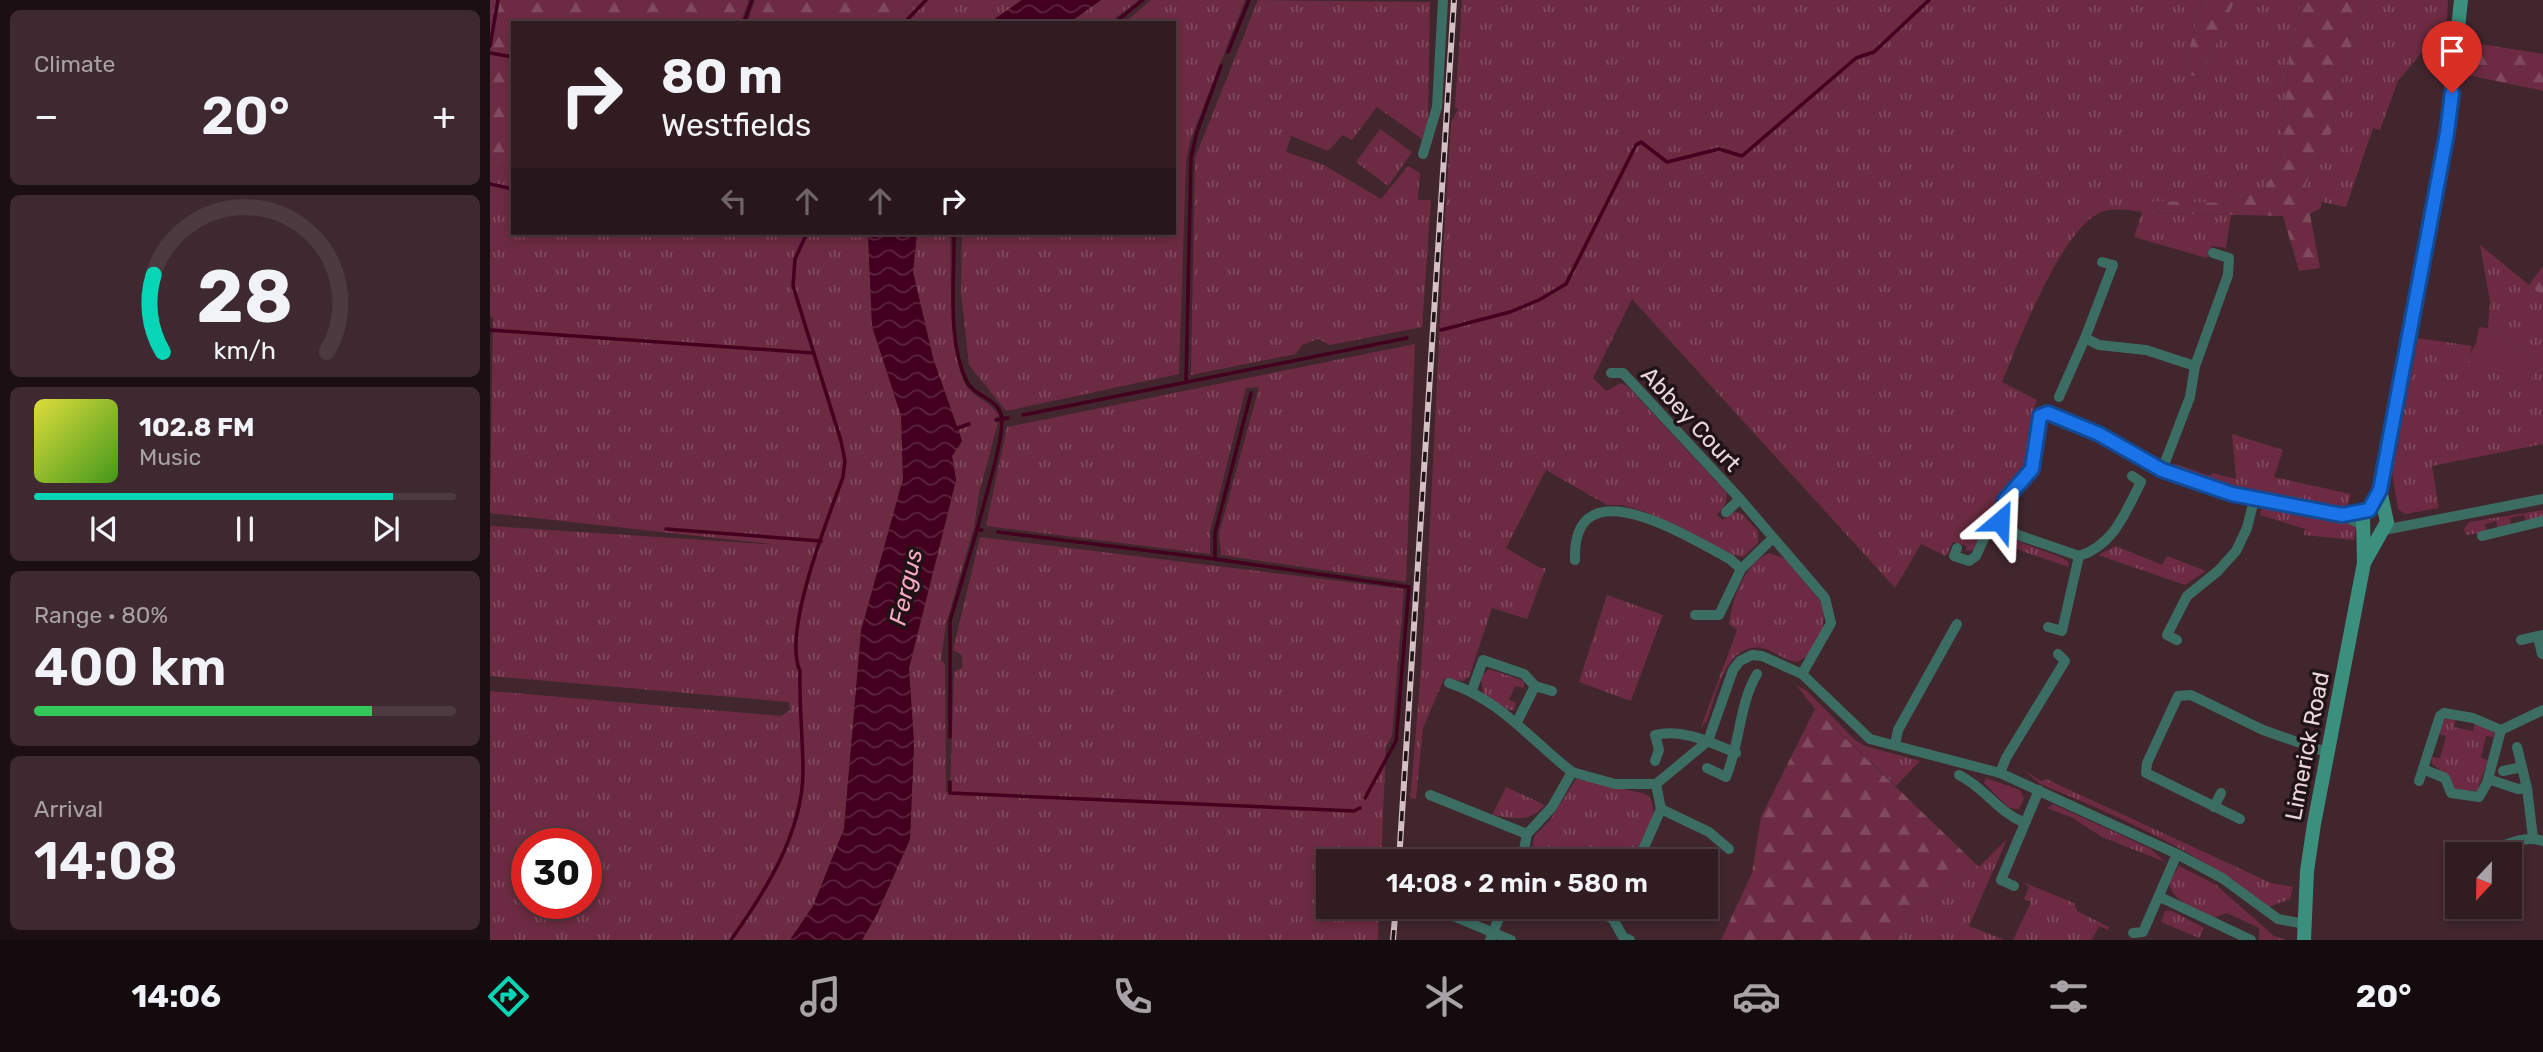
<!DOCTYPE html>
<meta charset="utf-8">
<style>
body{margin:0;font-family:Rubik,sans-serif;background:#3d292f;color:#f1f3f6;height:100vh;display:flex;flex-direction:column;font-size:26px;white-space:nowrap}
*{box-sizing:border-box;margin:0}
p{font-size:23px;color:#a8a1a5}
.icon{flex:none;width:38px;height:38px;fill:none;stroke:currentColor;stroke-width:2;stroke-linecap:round;stroke-linejoin:round}
.map{position:relative;flex:1;overflow:hidden}
.details{display:flex;flex-direction:column;gap:10px;padding:10px;background:#1b0f13;width:490px}
.details>*{flex:none}
.top-card{position:absolute;left:21px;top:21px;width:665px;height:214px;border-radius:0px;box-shadow:0 4px 10px #0003,0 0 0 2px #4c3a40;background:#311c22;color:#f1f3f6;overflow:hidden}
.needle{width:46px;rotate:202deg}
.buttons{position:absolute;left:1955px;top:842px;display:grid;gap:14px}
.buttons a{display:grid;place-items:center;width:77px;height:77px;border-radius:0px;background:#311c22;box-shadow:0 4px 10px #0003,0 0 0 2px #4c3a40;font-size:35px}
.speed{position:absolute;left:21px;top:828px;display:flex;gap:14px;font-size:35px;font-weight:700;text-align:center}
.speed>*{display:grid;place-content:center;width:91px;height:91px;border-radius:50%;background:#311c22;box-shadow:0 4px 10px #0003,0 0 0 2px #4c3a40;line-height:1}
.speed .limit{border:10px solid #d22;background:#fff;color:#111}
.pin{position:absolute;display:grid;place-items:center;width:60px;height:60px;color:#fff;margin:-72px -30px;border-radius:50% 50% 50% 0;rotate:-45deg;box-shadow:0 0 7px #0007}
.pin .icon{rotate:45deg}
.me{position:absolute;width:77px;margin:-38px;rotate:26deg;stroke-linejoin:round;filter:drop-shadow(0 0 5px #0008)}
.turn{display:flex;align-items:center;gap:24px;height:147px;padding:0 35px;font-size:32px}
.turn .icon{width:91px;height:91px;stroke-width:2.5}
.turn b{display:block;font-size:49px;line-height:60px}
.lanes{display:flex;align-items:center;height:66px;padding:0 35px;background:#0003;justify-content:center;gap:35px;direction:ltr}
.lanes .off{opacity:.35}
.big{font-size:52px;font-weight:600;line-height:1.1}
.details .widget{flex:1;display:flex;flex-direction:column;justify-content:center;gap:10px;min-width:0;padding:0 24px;border-radius:10px;background:#3d292f}
.details .dial{align-items:center;gap:0}
.dial svg{height:182px;overflow:visible;fill:none;stroke:#4c3a40;stroke-width:7;stroke-linecap:round;text-anchor:middle}
.dial text{fill:#f1f3f6;stroke:none}
.song{display:flex;align-items:center;gap:21px}
.cover{width:84px;height:84px;border-radius:10px;background:linear-gradient(135deg,hsl(60 70% 55%),hsl(100 70% 35%))}
.played{height:7px;border-radius:4px;background:linear-gradient(90deg,#06d5b6 85%,#4c3a40 85%)}
.keys{display:flex;justify-content:space-around;direction:ltr}
.heat{display:flex;justify-content:space-between;align-items:center;font-size:38px;direction:ltr}
.charge{height:10px;border-radius:5px;background:linear-gradient(90deg,#34c759 80%,#4c3a40 0)}
.trip{position:absolute;left:826px;top:849px;width:402px;height:70px;border-radius:0px;background:#311c22;box-shadow:0 4px 10px #0003,0 0 0 2px #4c3a40;font-weight:600;line-height:70px;text-align:center}
.tabs{display:flex;height:112px;justify-content:space-around;align-items:center;background:#140b0e;color:#a8a1a5}
.tabs .icon{width:49px;height:49px}
.tabs .on{color:#06d5b6}
.tabs b{font-size:32px;color:#f1f3f6}
main{display:flex;flex:1;min-height:0}
.map>svg:first-child{display:block}
.grass{fill:url(#grass-tufts);fill-rule:evenodd}
.forest{fill:url(#forest-firs)}
.pitch{fill:#6c2b42}
.water{fill:url(#water-waves)}
.lines{fill:none;stroke-linecap:round;stroke-linejoin:round}
.stream{stroke:#42001e;stroke-width:3.5}
.minor{stroke:#3c6d62;stroke-width:10}
.secondary{stroke:#3a8f7d;stroke-width:14}
.rail-casing{stroke:#d3bfc4;stroke-width:6}
.rail{stroke:#201317;stroke-width:3.5;stroke-dasharray:10;stroke-linecap:butt}
.route-casing{stroke:#114b97;stroke-width:18}
.route{stroke:#1a73e8;stroke-width:12}
.labels{text-anchor:middle;dominant-baseline:central;stroke-width:7;stroke-linejoin:round;paint-order:stroke}
.street-label{font-size:23px;fill:#ead7dc;stroke:#201317}
.water-label{font-size:24px;font-style:italic;fill:#f6a9bf;stroke:#201317}
</style>
<main>
<section class="details">
<div class="widget"><p>Climate</p>
<div class="heat"><a>−</a><b class="big">20°</b><a>+</a></div>
</div>
<div class="widget dial"><svg viewBox="0 0 100 80">
<path d="M14 69A42 42 0 1 1 86 69"/>
<path d="M14 69A42 42 0 0 1 10 35" stroke="#06d5b6"/>
<text x="50" y="56" font-size="32" font-weight="700">28</text>
<text x="50" y="72" font-size="11">km/h</text>
</svg></div>
<div class="widget">
<div class="song"><i class="cover"></i><div><b>102.8 FM</b><p>Music</p></div></div>
<div class="played"></div>
<div class="keys"><svg class="icon" aria-label="previous" viewBox="0 0 24 24"><path d="M18 5L8 12l10 7zM5 5v14"/></svg><svg class="icon" aria-label="pause" viewBox="0 0 24 24"><path d="M8 5v14M16 5v14"/></svg><svg class="icon" aria-label="next" viewBox="0 0 24 24"><path d="M6 5l10 7-10 7zM19 5v14"/></svg></div>
</div>
<div class="widget"><p>Range · 80%</p><b class="big">400 km</b><div class="charge"></div></div>
<div class="widget"><p>Arrival</p><b class="big">14:08</b></div>
</section>
<div class="map">
<svg width="2053" height="940" viewBox="0 0 2053 940">
<defs>
<pattern id="grass-tufts" width="24" height="20" patternUnits="userSpaceOnUse" patternTransform="scale(1.75)"><rect width="24" height="20" fill="#6c2b42"/><path d="M3 7l-1-3M5 7V3M7 7l1-3M15 17l-1-3M17 17v-4M19 17l1-3" fill="none" stroke="#81495d"/></pattern>
<pattern id="forest-firs" width="22" height="20" patternUnits="userSpaceOnUse" patternTransform="scale(1.75)"><rect width="22" height="20" fill="#6c2b42"/><path d="M5 1l3.5 6h-7zM16 11l3.5 6h-7z" fill="#81495d"/></pattern>
<pattern id="water-waves" width="16" height="10" patternUnits="userSpaceOnUse" patternTransform="scale(1.75)"><rect width="16" height="10" fill="#42001e"/><path d="M0 5q4-4 8 0t8 0" fill="none" stroke="#5d243e"/></pattern>
</defs>
<rect width="100%" height="100%" fill="#41262e"/>
<g class="grass">
<path d="M428,0H532L499,23H400Z"/>
<path d="M611,0H649L619,23H579Z"/>
<path d="M661,0H755L700,141L696,161L689,374L516,411L479,365L471,293L472,233H684V23H634Z"/>
<path d="M768,0L940,2L938,122L932,139L887,107L862,140L853,135L838,151L801,136L796,152L834,165L891,199L918,166L930,173L928,200H941L932,327L840,345L828,339L812,345L806,354L701,375L705,158Z"/>
<path d="M972,0H1712L1693,74L1711,77L1745,0H1812L1800,45L1790,161L1774,190L1737,203L1663,202L1661,213L1741,215L1736,248L1722,246L1717,258L1644,237L1652,212C1638,210 1622,207 1609,213C1571,231 1528,343 1512,382L1547,400L1542,413L1544,424L1537,471L1512,497L1503,521L1493,529L1483,550L1476,551V546L1463,542L1456,556L1431,544L1405,588L1142,299L1103,378L1116,391L1131,383L1138,387L1237,493L1236,503L1227,515L1233,520L1242,512L1251,513L1268,531V543L1253,557L1240,554L1158,513L1132,505H1117L1056,470L1016,548L1050,568H1056L1037,619L1002,608L979,677L973,681L954,679L933,728L926,799L920,798C942,574 946,348 961,123L968,109L965,107Z"/>
<path d="M1875,0H1958L1955,52L1947,55L1931,53L1908,81L1890,130L1883,128L1856,207L1832,202V197L1813,190L1843,129L1846,98Z"/>
<path d="M890,129L922,152L898,186L866,162Z"/>
<path d="M0,166L23,169V233H378L382,326L412,416L413,479L371,631L354,829L323,906L300,940H0V691L291,716L300,710L299,702L0,676V526L291,545L0,513L3,318L0,316ZM37,844H96V903H37Z"/>
<path d="M427,233H460C461,266 459,362 477,387C486,399 501,402 509,416L504,418L508,423L489,493L484,527L456,624L451,660L455,664L456,792H460L464,672L472,668V655L463,650L490,537L914,589L902,736L896,746L891,861H838V906L889,907L888,940H372L387,914L420,839L424,743L419,668L466,480L462,456L472,441L443,358L423,271Z"/>
<path d="M1990,245L2053,296V444L1942,466L1949,508L1915,514L1908,509L1902,473L1928,338L1982,346L1977,361L2047,357L1998,328L2000,301Z"/>
<path d="M925,344L916,582L731,555L729,534L769,387L756,388L720,532V554L496,526L517,427Z"/>
<path d="M1742,434L1793,450L1784,477L1861,494L1856,509L1781,497L1683,468L1685,464L1721,476L1722,473L1746,479Z"/>
<path d="M1772,508L1860,524L1866,528L1864,540L1814,535L1815,529L1770,515Z"/>
<path d="M2053,510V517L2036,522L2034,515L2020,518L2021,526L2008,529L2006,521L1995,524L1997,532L1976,535L1974,529L1979,522Z"/>
<path d="M1514,533C1534,547 1558,550 1578,561L1579,567L1502,541L1505,535Z"/>
<path d="M1626,546L1672,565L1677,556L1716,571L1695,585L1608,555Z"/>
<path d="M1279,553L1294,558L1332,603L1334,611L1333,627L1319,655L1307,662C1294,661 1284,650 1272,648C1235,642 1226,697 1217,721L1211,727L1247,630L1239,624C1242,601 1254,563 1279,553Z"/>
<path d="M1117,595L1173,615L1141,701L1089,682Z"/>
<path d="M999,669L1034,681V688L1025,686L1019,700L1026,703L1024,710H1019L993,694L991,677Z"/>
<path d="M1306,685L1317,691L1365,740L1375,746L1430,761L1406,786L1325,709Z"/>
<path d="M1959,717L1966,718L1964,727L1983,731L1985,722L2004,733V737L1996,736L1991,758L1998,760L1987,791L1964,789L1954,773L1942,764V757L1950,758L1956,736L1949,734L1952,722Z"/>
<path d="M1534,770L1551,781L1556,779L1781,883L1803,887L1800,899L1779,907C1711,853 1631,817 1550,784Z"/>
<path d="M1496,778L1530,790L1534,799L1529,809L1519,808L1494,783Z"/>
<path d="M1086,779L1156,794C1175,811 1152,842 1144,861H1039L1045,835L1060,820Z"/>
<path d="M1016,787L1055,805C1038,824 1025,818 1002,815Z"/>
<path d="M1563,804L1661,849L1675,862L1612,837L1581,817L1557,808Z"/>
<path d="M1517,839L1479,926L1515,940H1410L1421,905L1489,867Z"/>
<path d="M1689,866L1726,885L1784,936L1796,940H1769V928L1737,913L1723,918C1706,909 1684,903 1679,883Z"/>
<path d="M1533,882L1584,903L1587,911L1619,927L1618,930L1609,926L1602,940H1523L1541,902L1534,899L1539,887Z"/>
<path d="M1675,911H1682L1714,928L1709,938L1671,922Z"/>
</g>
<g class="forest">
<path d="M0,0H259L250,23H23V169L0,166Z"/>
<path d="M265,0H428L400,23H257Z"/>
<path d="M1712,0H1745L1711,77L1693,74Z"/>
<path d="M1812,0H1875L1846,98L1843,129L1813,190L1832,197L1831,208L1820,214L1830,268L1809,271L1793,216L1660,213L1663,201L1737,203L1774,190L1790,161L1800,45Z"/>
<path d="M1983,43L2053,54V91L1978,75Z"/>
<path d="M2053,266V296L2039,285Z"/>
<path d="M1325,709L1489,867L1421,905L1410,940H1231L1262,873L1271,817Z"/>
</g>
<path class="pitch" d="M1989,327L1998,328L2047,357L2039,389L1976,360L1986,343Z"/>
<g class="water">
<path d="M532,0H611L579,23H499Z"/>
<path d="M378,233H427L423,272L443,358L472,441L462,456L466,480L419,668L424,743L420,839L387,914L372,940H300L323,906L354,829L371,631L413,479L411,416L382,326Z"/>
</g>
<g class="lines">
<g class="stream">
<path d="M254,23L262,0"/>
<path d="M414,23L436,0"/>
<path d="M624,23L653,0"/>
<path d="M0,46L8,0"/>
<path d="M738,52L759,0"/>
<path d="M0,53L23,57"/>
<path d="M0,184L23,189"/>
<path d="M359,233L381,235"/>
<path d="M464,233C465,279 456,339 477,382C484,396 506,398 511,414C517,431 492,508 487,530H492"/>
<path d="M0,330L323,353"/>
<path d="M951,330L1020,312L1049,300L1076,284L1146,145L1151,142L1177,162L1229,149L1252,156L1366,58L1384,52L1439,0"/>
<path d="M696,381L701,157L707,132L731,66"/>
<path d="M533,415L917,338"/>
<path d="M506,420L518,418"/>
<path d="M465,429L479,424"/>
<path d="M176,529L331,541"/>
<path d="M508,532L725,559L919,587L906,741L875,798"/>
<path d="M725,558V533L761,393"/>
<path d="M460,737V621L487,530"/>
<path d="M460,782V793L864,811L870,808"/>
<path d="M241,940C275,892 312,834 313,773C313,739 309,705 310,671C292,632 338,518 353,477L355,461L351,441L303,286L305,259L317,233"/>
</g>
<g class="minor">
<path d="M933,154L947,107L953,0"/>
<path d="M1723,253L1739,258L1738,275L1705,366L1700,397L1672,470L1764,500L1852,515L1872,525"/>
<path d="M1595,338L1623,265L1612,262"/>
<path d="M1121,373H1133L1250,499L1335,598L1341,623L1312,674"/>
<path d="M1569,397L1595,338L1609,345L1656,350L1705,366"/>
<path d="M1236,512L1250,499"/>
<path d="M1510,521L1528,535L1589,556"/>
<path d="M1894,530L2053,499"/>
<path d="M1992,536L2053,521"/>
<path d="M1467,548L1464,556L1479,561L1486,556L1497,532L1510,521L1515,501L1542,469L1550,416L1558,413L1609,434L1672,470"/>
<path d="M1085,560C1082,463 1198,537 1240,559L1251,569"/>
<path d="M1205,615H1229L1251,569L1283,538"/>
<path d="M1558,627L1572,631L1589,556C1624,545 1635,513 1651,482L1642,476"/>
<path d="M2048,637L2052,654"/>
<path d="M1687,640L1677,635L1697,596L1728,571L1746,551L1757,528L1764,500"/>
<path d="M2031,640L2053,635"/>
<path d="M959,683C1009,699 1041,740 1082,772L1062,807L1037,834L1032,861"/>
<path d="M982,690L993,660L1034,674L1045,686"/>
<path d="M1027,722L1045,686L1062,691"/>
<path d="M1218,741L1243,670L1250,661L1262,655L1272,656L1312,674L1380,739L1510,773L1687,854L1732,878L1788,919L1815,924"/>
<path d="M1405,745L1408,730L1467,624"/>
<path d="M2027,747L2037,788"/>
<path d="M1165,761L1169,750L1165,735C1192,728 1222,743 1246,753"/>
<path d="M1217,768L1236,777C1250,744 1249,704 1267,674"/>
<path d="M1933,769L1955,778L1961,793L1989,797L1997,783L2011,730"/>
<path d="M2013,771L2032,767"/>
<path d="M1082,772L1125,784H1166"/>
<path d="M1510,773L1516,758L1575,661L1568,654"/>
<path d="M1469,775C1494,787 1508,812 1533,822"/>
<path d="M1998,779L2028,789L2037,788L2043,838"/>
<path d="M1929,781L1950,716L1954,713L1983,718L2011,730L2053,710"/>
<path d="M940,795L1037,834"/>
<path d="M1724,807L1731,793"/>
<path d="M1171,809L1166,784L1218,741"/>
<path d="M1750,819L1656,773L1657,763L1688,696L1701,695L1773,730L1839,753"/>
<path d="M2005,854C2014,841 2039,836 2053,841"/>
<path d="M1148,861L1171,809L1219,832L1239,849"/>
<path d="M1524,886L1511,880L1549,790"/>
<path d="M2020,889H2022"/>
<path d="M1670,897L1761,940"/>
<path d="M939,906L1021,940"/>
<path d="M1096,906L1123,919L1129,906"/>
<path d="M1123,919L1133,937L1140,940"/>
<path d="M1643,933L1653,932L1687,854"/>
<path d="M1000,940L1014,906"/>
</g>
<g class="secondary">
<path d="M1875,561L1897,522L1890,490"/>
<path d="M1814,940L1817,871L1824,824L1874,563L1873,517L1890,490L1957,133L1971,0"/>
</g>
<g class="rail-casing">
<g id="rail">
<path d="M909,861L964,0"/>
<path d="M903,940L906,906"/>
</g>
</g>
<use href="#rail" class="rail"/>
</g>
<g class="lines">
<g class="route-casing">
<path id="route" d="M1510,521L1515,500L1542,469L1550,416L1558,413L1609,434L1672,470L1742,494L1852,515L1879,510L1890,490L1957,133L1962,93"/>
</g>
<use href="#route" class="route"/>
</g>
<g class="labels">
<g class="street-label">
<text transform="translate(1201 419) rotate(47)">Abbey Court</text>
<text transform="translate(1817 746) rotate(-79)">Limerick Road</text>
</g>
<g class="water-label">
<text transform="translate(416 587) rotate(-77)">Fergus</text>
</g>
</g>
</svg>
<div class="buttons">
<a><svg class="needle" viewBox="-14 -14 28 28"><path d="M0-13l5 13h-10z" fill="#e53935"/><path d="M0 13l5-13h-10z" fill="#a8a1a5"/></svg></a>
</div>
<div class="speed"><div class="limit">30</div></div>
<div class="pin" style="left:1962px;top:93px;background:#d93025"><svg class="icon" aria-label="arrive" viewBox="0 0 24 24"><path d="M6 21V4h12l-3 4 3 4H6"/></svg></div>
<svg class="me" style="left:1510px;top:521px" viewBox="-20 -20 40 40"><path d="M0-17L14 15 0 8-14 15z" fill="#1a73e8" stroke="#fff" stroke-width="4"/></svg>
<div class="trip">14:08 · 2 min · 580 m</div>
<div class="top-card">
<div class="turn"><svg class="icon" aria-label="right" viewBox="0 0 24 24"><path d="M7 20v-9h11M14 6l5 5-5 5"/></svg><div><b>80 m</b>Westfields</div></div>
<div class="lanes"><svg class="icon off" aria-label="left" viewBox="0 0 24 24"><path d="M17 20v-9H6M10 6l-5 5 5 5"/></svg><svg class="icon off" aria-label="ahead" viewBox="0 0 24 24"><path d="M12 20V5M6 11l6-6 6 6"/></svg><svg class="icon off" aria-label="ahead" viewBox="0 0 24 24"><path d="M12 20V5M6 11l6-6 6 6"/></svg><svg class="icon" aria-label="right" viewBox="0 0 24 24"><path d="M7 20v-9h11M14 6l5 5-5 5"/></svg></div>
</div>
</div>
</main>
<nav class="tabs">
<b>14:06</b>
<svg class="icon on" aria-label="directions" viewBox="0 0 24 24"><path d="M12 3l9 9-9 9-9-9zM9 14v-3h6M13 9l2 2-2 2"/></svg>
<svg class="icon" aria-label="music" viewBox="0 0 24 24"><path d="M9 18V5l10-2v13"/><circle cx="6" cy="18" r="3"/><circle cx="16" cy="16" r="3"/></svg>
<svg class="icon" aria-label="phone" viewBox="0 0 24 24"><path d="M5 4h4l2 5-3 2q2 4 5 5l2-3 5 2v4C11 20 4 13 5 4z"/></svg>
<svg class="icon" aria-label="climate" viewBox="0 0 24 24"><path d="M12 3v18M4 7l16 10M4 17L20 7"/></svg>
<svg class="icon" aria-label="car" viewBox="0 0 24 24"><path d="M5 17H2v-5l4-1 3-4h7l3 4 3 1v5h-3M9 17h6M6 11h13"/><circle cx="7" cy="17" r="2"/><circle cx="17" cy="17" r="2"/></svg>
<svg class="icon" aria-label="filters" viewBox="0 0 24 24"><path d="M4 7h16M4 17h16"/><circle cx="9" cy="7" r="2"/><circle cx="15" cy="17" r="2"/></svg>
<b>20°</b>
</nav>
